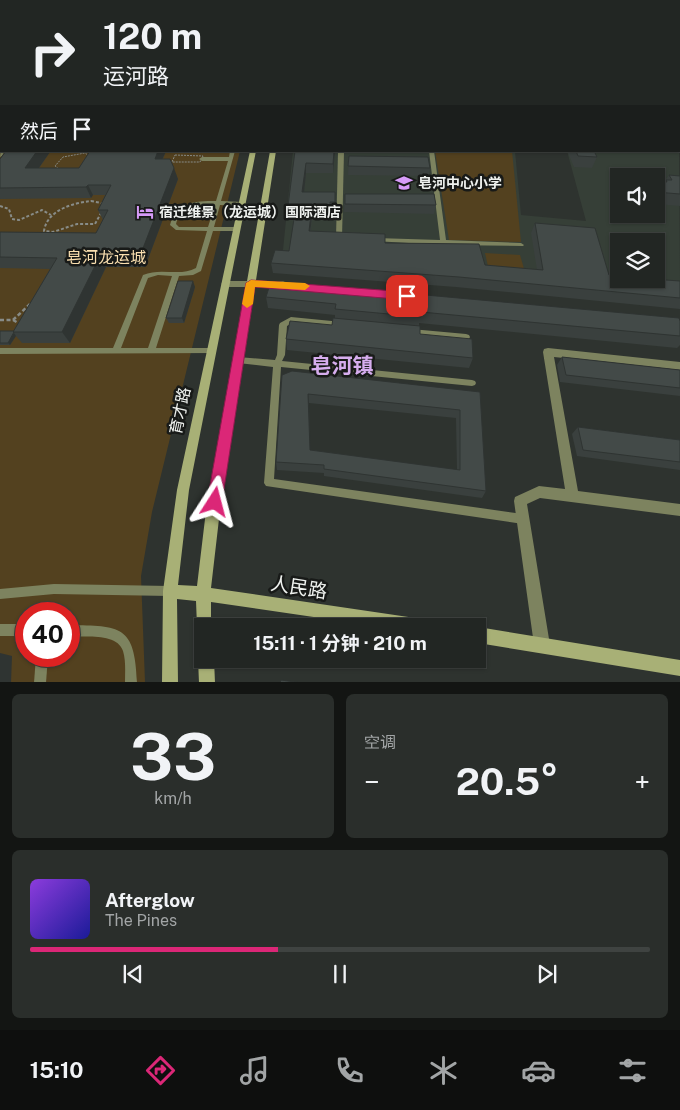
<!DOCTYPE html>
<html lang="zh">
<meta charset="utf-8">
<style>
body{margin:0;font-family:"Public Sans","Noto Sans SC",sans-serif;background:#2a2e2b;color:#f1f3f6;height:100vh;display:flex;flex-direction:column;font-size:19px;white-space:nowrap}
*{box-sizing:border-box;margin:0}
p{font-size:16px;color:#a2a5a6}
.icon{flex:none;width:28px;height:28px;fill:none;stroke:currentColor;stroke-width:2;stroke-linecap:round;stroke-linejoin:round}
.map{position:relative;height:682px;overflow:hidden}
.details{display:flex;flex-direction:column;gap:12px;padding:12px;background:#131513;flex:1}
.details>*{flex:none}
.hud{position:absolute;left:0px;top:0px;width:680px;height:152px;box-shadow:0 1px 4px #0004,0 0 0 1px #3f4341;background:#222623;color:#f1f3f6;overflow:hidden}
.tools{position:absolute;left:610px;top:168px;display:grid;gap:10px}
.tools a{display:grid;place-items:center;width:55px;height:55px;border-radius:0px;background:#222623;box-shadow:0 1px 4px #0004,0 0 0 1px #3f4341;font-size:25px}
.speed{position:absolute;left:15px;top:602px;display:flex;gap:10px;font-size:25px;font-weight:700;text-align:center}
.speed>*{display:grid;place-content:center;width:65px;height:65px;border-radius:50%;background:#222623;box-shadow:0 1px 4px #0004,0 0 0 1px #3f4341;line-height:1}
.speed .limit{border:8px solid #d22;background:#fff;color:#111}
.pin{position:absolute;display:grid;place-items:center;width:42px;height:42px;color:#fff;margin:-21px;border-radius:10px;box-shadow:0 2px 8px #0006}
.me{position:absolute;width:55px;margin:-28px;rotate:9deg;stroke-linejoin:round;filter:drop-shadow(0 0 4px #0008)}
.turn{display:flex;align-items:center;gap:18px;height:105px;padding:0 20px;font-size:22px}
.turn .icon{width:65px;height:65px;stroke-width:2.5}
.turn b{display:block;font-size:35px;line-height:42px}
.then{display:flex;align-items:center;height:48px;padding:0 20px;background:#0003;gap:10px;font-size:19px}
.big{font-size:38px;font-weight:700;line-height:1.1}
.details .tile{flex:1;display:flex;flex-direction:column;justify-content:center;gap:8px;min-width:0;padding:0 18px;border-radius:8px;background:#2a2e2b}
.details .dial{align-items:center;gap:0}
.dial b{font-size:65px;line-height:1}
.song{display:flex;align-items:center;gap:15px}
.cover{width:60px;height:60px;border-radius:8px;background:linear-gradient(135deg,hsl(270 70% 55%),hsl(240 70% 35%))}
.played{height:5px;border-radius:2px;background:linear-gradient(90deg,#db2777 40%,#3f4341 40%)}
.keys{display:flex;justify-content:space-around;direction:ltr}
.heat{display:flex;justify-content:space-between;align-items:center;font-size:28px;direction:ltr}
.details .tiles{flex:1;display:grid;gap:12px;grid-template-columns:1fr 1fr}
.tile:last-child{grid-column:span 2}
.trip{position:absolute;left:194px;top:618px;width:292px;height:50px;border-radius:0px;background:#222623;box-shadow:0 1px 4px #0004,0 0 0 1px #3f4341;font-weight:700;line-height:50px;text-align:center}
.tab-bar{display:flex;height:80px;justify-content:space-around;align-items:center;background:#0e0f0e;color:#a2a5a6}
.tab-bar .icon{width:35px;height:35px}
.tab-bar .current{color:#db2777}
.tab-bar b{font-size:22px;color:#f1f3f6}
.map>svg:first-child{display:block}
.built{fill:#363f37;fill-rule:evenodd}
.green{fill:#53411f;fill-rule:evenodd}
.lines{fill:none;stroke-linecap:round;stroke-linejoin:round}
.stream{stroke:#578994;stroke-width:2}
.path-far2{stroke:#888c88;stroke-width:1;stroke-dasharray:2 1;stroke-linecap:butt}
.path-far1{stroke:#888c88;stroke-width:2;stroke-dasharray:3 2;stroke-linecap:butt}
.path{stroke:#888c88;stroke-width:2.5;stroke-dasharray:4 2.5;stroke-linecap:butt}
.lane{fill:#7d835f;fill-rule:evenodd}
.street{fill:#7d835f;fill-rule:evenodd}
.secondary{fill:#a8b076;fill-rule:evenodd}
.wall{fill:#3a403e;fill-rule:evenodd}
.shaded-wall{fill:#2f3432}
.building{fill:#434a48;stroke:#2f3432;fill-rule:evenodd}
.route{fill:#db2777;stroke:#8e194d}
.slow{fill:#f59e0b}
.labels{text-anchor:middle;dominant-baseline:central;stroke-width:5;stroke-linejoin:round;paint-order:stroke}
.far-poi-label{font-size:14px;font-weight:bold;fill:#eff2ef;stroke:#181a18;text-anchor:start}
.park-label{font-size:16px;fill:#fadfaf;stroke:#181a18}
.street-label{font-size:16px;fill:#eff2ef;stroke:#181a18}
.near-street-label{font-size:19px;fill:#eff2ef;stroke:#181a18}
.district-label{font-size:21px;font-weight:bold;fill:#d6adee;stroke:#181a18}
</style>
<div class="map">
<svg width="680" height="683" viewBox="0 0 680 683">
<rect width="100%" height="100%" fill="#2e332f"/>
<path class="built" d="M679,150L680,283L627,279H656V241H619V278L282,260L293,151H515L521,215L586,221L567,151ZM619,176H656V214H619Z"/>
<g class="green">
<path d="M0,100L1,151H240L152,512L141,576L145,682H0ZM26,614H69V656H26Z"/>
<path d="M435,151H512L521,242L449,240Z"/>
<path d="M485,253L520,255L525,272L489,271Z"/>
</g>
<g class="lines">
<path class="stream" d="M254,1L256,0"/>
<g class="path-far2">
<path d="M175,155L203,156L200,162H172Z"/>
<path d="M63,172L55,166L63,157L85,153L94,159L86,167L75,172"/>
</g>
<g class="path-far1">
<path d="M60,170L69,172L79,170"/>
<path d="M91,201L106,204L95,224H77L53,232L44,231C47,210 73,203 91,201Z"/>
<path d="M0,206L9,209L12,219L19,220L42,210L51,215"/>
</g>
<g class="path">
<path d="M0,320H13L20,324"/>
<path d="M13,320L30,304"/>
</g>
<g class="lane">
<rect x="0" y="5" width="1" height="3"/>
<rect x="0" y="18" width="1" height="3"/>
<rect x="0" y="87" width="1" height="2"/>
<rect x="0" y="127" width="1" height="3"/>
<rect x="679" y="135" width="1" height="2"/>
<path d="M1,150V151H5L2,156L0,157Z"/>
<path d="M230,151H235L221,201L242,202L245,204L242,206L220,205L214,227H237L240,229L237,231H213L201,271L193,275L179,276L156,348H212L215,349L216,351L215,353L0,354V348H113L143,275C161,267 180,277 196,268L207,231L176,230L170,225C176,202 194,201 216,201L228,161H202L199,159L202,157H229ZM200,205H215L208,227H179L176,224C180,210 186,208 200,205ZM158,275L172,276L148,348H121L148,278Z"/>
<path d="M338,151H344L342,238L339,240L336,238Z"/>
<path d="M429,151H434L446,240L521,243L524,245L523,246L443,245L374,241L373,240L376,238L440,240Z"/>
<path d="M291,317L342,322L346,325L342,328L292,323L287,326L285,355L282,361L472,380L475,381L476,383L475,385L472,386L281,367L274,479L523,514L526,516L528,519L526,522L523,524L266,486L264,483L273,367L238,363L235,362L234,360L235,358L238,357L275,360L277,355L279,325L280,323Z"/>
<path d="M411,329L466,334L469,335L470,337L469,339L466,340L411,335L407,332Z"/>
<path d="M54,584L170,586L174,587L175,591L174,595L170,596L54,594L0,599V589Z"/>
<rect x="0" y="624" width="26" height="12"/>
<path d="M69,625C121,626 135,625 137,683H125C125,672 126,661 123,651C117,633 84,637 69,637Z"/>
<path d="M36,656H48L46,683H34Z"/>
</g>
<g class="street">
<path d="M226,281H283L288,284L283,287H226L221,284Z"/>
<path d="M548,348L680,362V370L554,357L578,491L680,504V516L540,498L527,504L550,645L547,650L542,653L537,650L534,645L514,501L515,497L539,486L565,489L543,352L544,349Z"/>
</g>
<g class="secondary">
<rect x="0" y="90" width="1" height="4"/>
<rect x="679" y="141" width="1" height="4"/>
<path d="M250,151H256L189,490L178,585L197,586L205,519L270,151H276L219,519L211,588L422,619L427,621L429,626H375L211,602V626H202V633L199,631L197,626L196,601L177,599L178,683H162L163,591L177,490Z"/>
<path d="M478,627L680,660V676L478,643Z"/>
<path d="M202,653V659H214L215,683H199L198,659Z"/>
</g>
</g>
<g class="wall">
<path d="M6,151H50V152L39,168H79L90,151H166L163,159L178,179L145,267H106L70,343H22L16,336L10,345H0V331H14L50,269L0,268V232L96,233L103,220L98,210L105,195H93L91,198L0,199V159Z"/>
<path d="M295,151H335L333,173H306L304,192H335V212H330V216H312L311,231L385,243L485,265L537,270L531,233L535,223L609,275L680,281V309L456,287L273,273L271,263L289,251L295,216H289L288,206Z"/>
<path d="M569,151H594L597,157L592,168L574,167L568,153Z"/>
<path d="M349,156L430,168L429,176L348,175Z"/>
<path d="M669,175L680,176V206L656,204V181L664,182Z"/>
<path d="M619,183V198L615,190Z"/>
<path d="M345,194L436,205L434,214L344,212Z"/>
<path d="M195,287L184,323H169L166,318Z"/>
<path d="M266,297L680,321V345L677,348L419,323V326L420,334L473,358L469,368L287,350L286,339L332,325L335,318V315L268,308Z"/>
<path d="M562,357L680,370V396L560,382L557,365Z"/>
<path d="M282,375L480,392L486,491L482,498L324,476V473L277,470L276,462ZM309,403L456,418L457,470L310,450Z"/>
<path d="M578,427L680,440V470L577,456L572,434Z"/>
</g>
<g class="shaded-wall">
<path d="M1,38V47L0,48V39Z"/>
<path d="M37,151H50V152L31,179L25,168Z"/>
<path d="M158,151H166L158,169L155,159Z"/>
<path d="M334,151H335L333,173V164Z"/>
<path d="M306,163V173L303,202L302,192Z"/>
<path d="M174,168L178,179L145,267L140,256Z"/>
<path d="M88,185L93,195L91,198L86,187Z"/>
<path d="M312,206V216L309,241V231Z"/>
<path d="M100,256L106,267L70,343L62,332Z"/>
<path d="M193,281L195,287L184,323L182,318Z"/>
<path d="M14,333L16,336L10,345L8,343Z"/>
<path d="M308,394L309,403L311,458L310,450Z"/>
<path d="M0,653L12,656L11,683H0Z"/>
</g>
<g class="building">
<path d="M6,151H37L25,168H79L90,151H158L155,159H170L174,168L140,256H100L62,332H13L57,258L0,257V232L96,233L108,210H98L111,185H88L86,187L0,188V159Z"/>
<path d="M295,151H334L333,164L306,163L302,192H335V202H330V206H312L309,231L385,234V243L479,244L485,265L543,270L535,223L595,228L609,275L619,276V279H652L680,281V298L459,277L271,263L275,250L289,251L296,206H288Z"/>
<path d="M576,151H594L597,157L578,156Z"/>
<path d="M349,156L428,157L430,168L348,166Z"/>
<path d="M669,175L680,176V194L656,192V181L667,182L666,180H672Z"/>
<path d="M345,194H434L436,205L345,204Z"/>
<path d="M178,281H193L182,318H166Z"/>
<path d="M271,281L679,318L680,321V336L421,312V317L335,309L336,304L266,297Z"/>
<path d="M333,318L420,326V334L472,339L473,358L286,339L290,321L332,325Z"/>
<path d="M0,331H14L13,332H14L8,343H0Z"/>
<path d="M562,357L680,370V388L566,375Z"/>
<path d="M292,371L480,392L486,491L324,469V465L276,462L282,375ZM308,394L460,410V470L310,450Z"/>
<path d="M578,427L680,440V462L583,450Z"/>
<path d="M281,680L302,683H280Z"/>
</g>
<path class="route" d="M251,280L407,292L412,296L407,300L255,287L222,502L220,507L215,509L210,507L207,502L246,283Z"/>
<path class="slow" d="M251,280L305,283L310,286L305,290L255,287L253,304L247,308L242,304L246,283Z"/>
<defs>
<g id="school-bare" transform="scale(1.35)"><path d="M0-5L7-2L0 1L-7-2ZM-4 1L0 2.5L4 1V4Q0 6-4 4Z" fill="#d79bf9" stroke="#181a18" stroke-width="2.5" paint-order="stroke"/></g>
<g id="hotel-bare" transform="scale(1.35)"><path d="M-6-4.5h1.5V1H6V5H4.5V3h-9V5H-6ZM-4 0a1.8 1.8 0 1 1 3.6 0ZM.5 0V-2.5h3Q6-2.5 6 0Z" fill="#d79bf9" stroke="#181a18" stroke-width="2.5" paint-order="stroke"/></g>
</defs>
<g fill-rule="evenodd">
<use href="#school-bare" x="404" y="183"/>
<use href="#hotel-bare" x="145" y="212"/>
</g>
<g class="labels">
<g class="far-poi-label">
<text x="418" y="183">皂河中心小学</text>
<text x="159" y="212">宿迁维景（龙运城）国际酒店</text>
</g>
<g class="park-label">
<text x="106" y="257">皂河龙运城</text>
</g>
<g class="street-label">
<text transform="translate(180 411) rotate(-78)">育才路</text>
</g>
<g class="near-street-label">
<text transform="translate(299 587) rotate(9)">人民路</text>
</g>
<g class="district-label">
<text x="342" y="365">皂河镇</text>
</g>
</g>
</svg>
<div class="tools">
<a><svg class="icon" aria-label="sound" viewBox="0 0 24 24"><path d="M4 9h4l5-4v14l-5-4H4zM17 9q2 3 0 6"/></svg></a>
<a><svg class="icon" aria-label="layers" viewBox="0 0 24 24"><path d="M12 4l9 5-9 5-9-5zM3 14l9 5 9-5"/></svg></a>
</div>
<div class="speed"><div class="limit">40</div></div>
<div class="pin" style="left:407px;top:296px;background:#d93025"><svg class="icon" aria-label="arrive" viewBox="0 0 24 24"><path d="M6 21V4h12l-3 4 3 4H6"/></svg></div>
<svg class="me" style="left:215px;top:502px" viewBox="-20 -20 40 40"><path d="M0-17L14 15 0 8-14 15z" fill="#db2777" stroke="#fff" stroke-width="4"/></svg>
<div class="trip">15:11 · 1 分钟 · 210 m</div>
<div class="hud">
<div class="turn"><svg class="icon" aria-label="right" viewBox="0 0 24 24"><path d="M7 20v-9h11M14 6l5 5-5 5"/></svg><div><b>120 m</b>运河路</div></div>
<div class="then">然后<svg class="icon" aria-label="arrive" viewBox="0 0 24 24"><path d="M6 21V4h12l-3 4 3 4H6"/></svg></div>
</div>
</div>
<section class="details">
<div class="tiles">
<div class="tile dial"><b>33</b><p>km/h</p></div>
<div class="tile"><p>空调</p>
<div class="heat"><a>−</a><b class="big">20.5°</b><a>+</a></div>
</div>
<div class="tile">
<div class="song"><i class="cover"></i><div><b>Afterglow</b><p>The Pines</p></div></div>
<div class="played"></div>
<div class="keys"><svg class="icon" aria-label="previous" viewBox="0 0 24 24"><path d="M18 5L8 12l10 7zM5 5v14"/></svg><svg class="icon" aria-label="pause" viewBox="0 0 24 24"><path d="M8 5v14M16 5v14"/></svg><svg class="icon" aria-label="next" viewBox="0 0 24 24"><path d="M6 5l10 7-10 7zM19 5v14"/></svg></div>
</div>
</div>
</section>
<nav class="tab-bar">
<b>15:10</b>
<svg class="icon current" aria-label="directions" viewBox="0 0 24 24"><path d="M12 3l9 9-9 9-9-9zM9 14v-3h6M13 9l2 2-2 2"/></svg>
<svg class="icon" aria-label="music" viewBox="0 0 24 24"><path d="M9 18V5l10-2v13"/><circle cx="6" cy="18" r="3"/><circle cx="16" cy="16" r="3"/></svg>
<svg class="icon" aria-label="phone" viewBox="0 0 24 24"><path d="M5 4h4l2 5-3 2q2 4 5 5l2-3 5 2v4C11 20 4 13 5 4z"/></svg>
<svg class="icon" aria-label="climate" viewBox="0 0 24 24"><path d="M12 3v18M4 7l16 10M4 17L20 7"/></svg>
<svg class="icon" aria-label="car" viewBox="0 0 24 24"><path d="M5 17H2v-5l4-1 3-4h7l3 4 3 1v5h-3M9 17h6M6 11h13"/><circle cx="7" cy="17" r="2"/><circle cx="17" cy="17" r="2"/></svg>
<svg class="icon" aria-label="filters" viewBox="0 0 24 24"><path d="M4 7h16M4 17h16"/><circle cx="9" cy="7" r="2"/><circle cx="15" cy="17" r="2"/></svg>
</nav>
